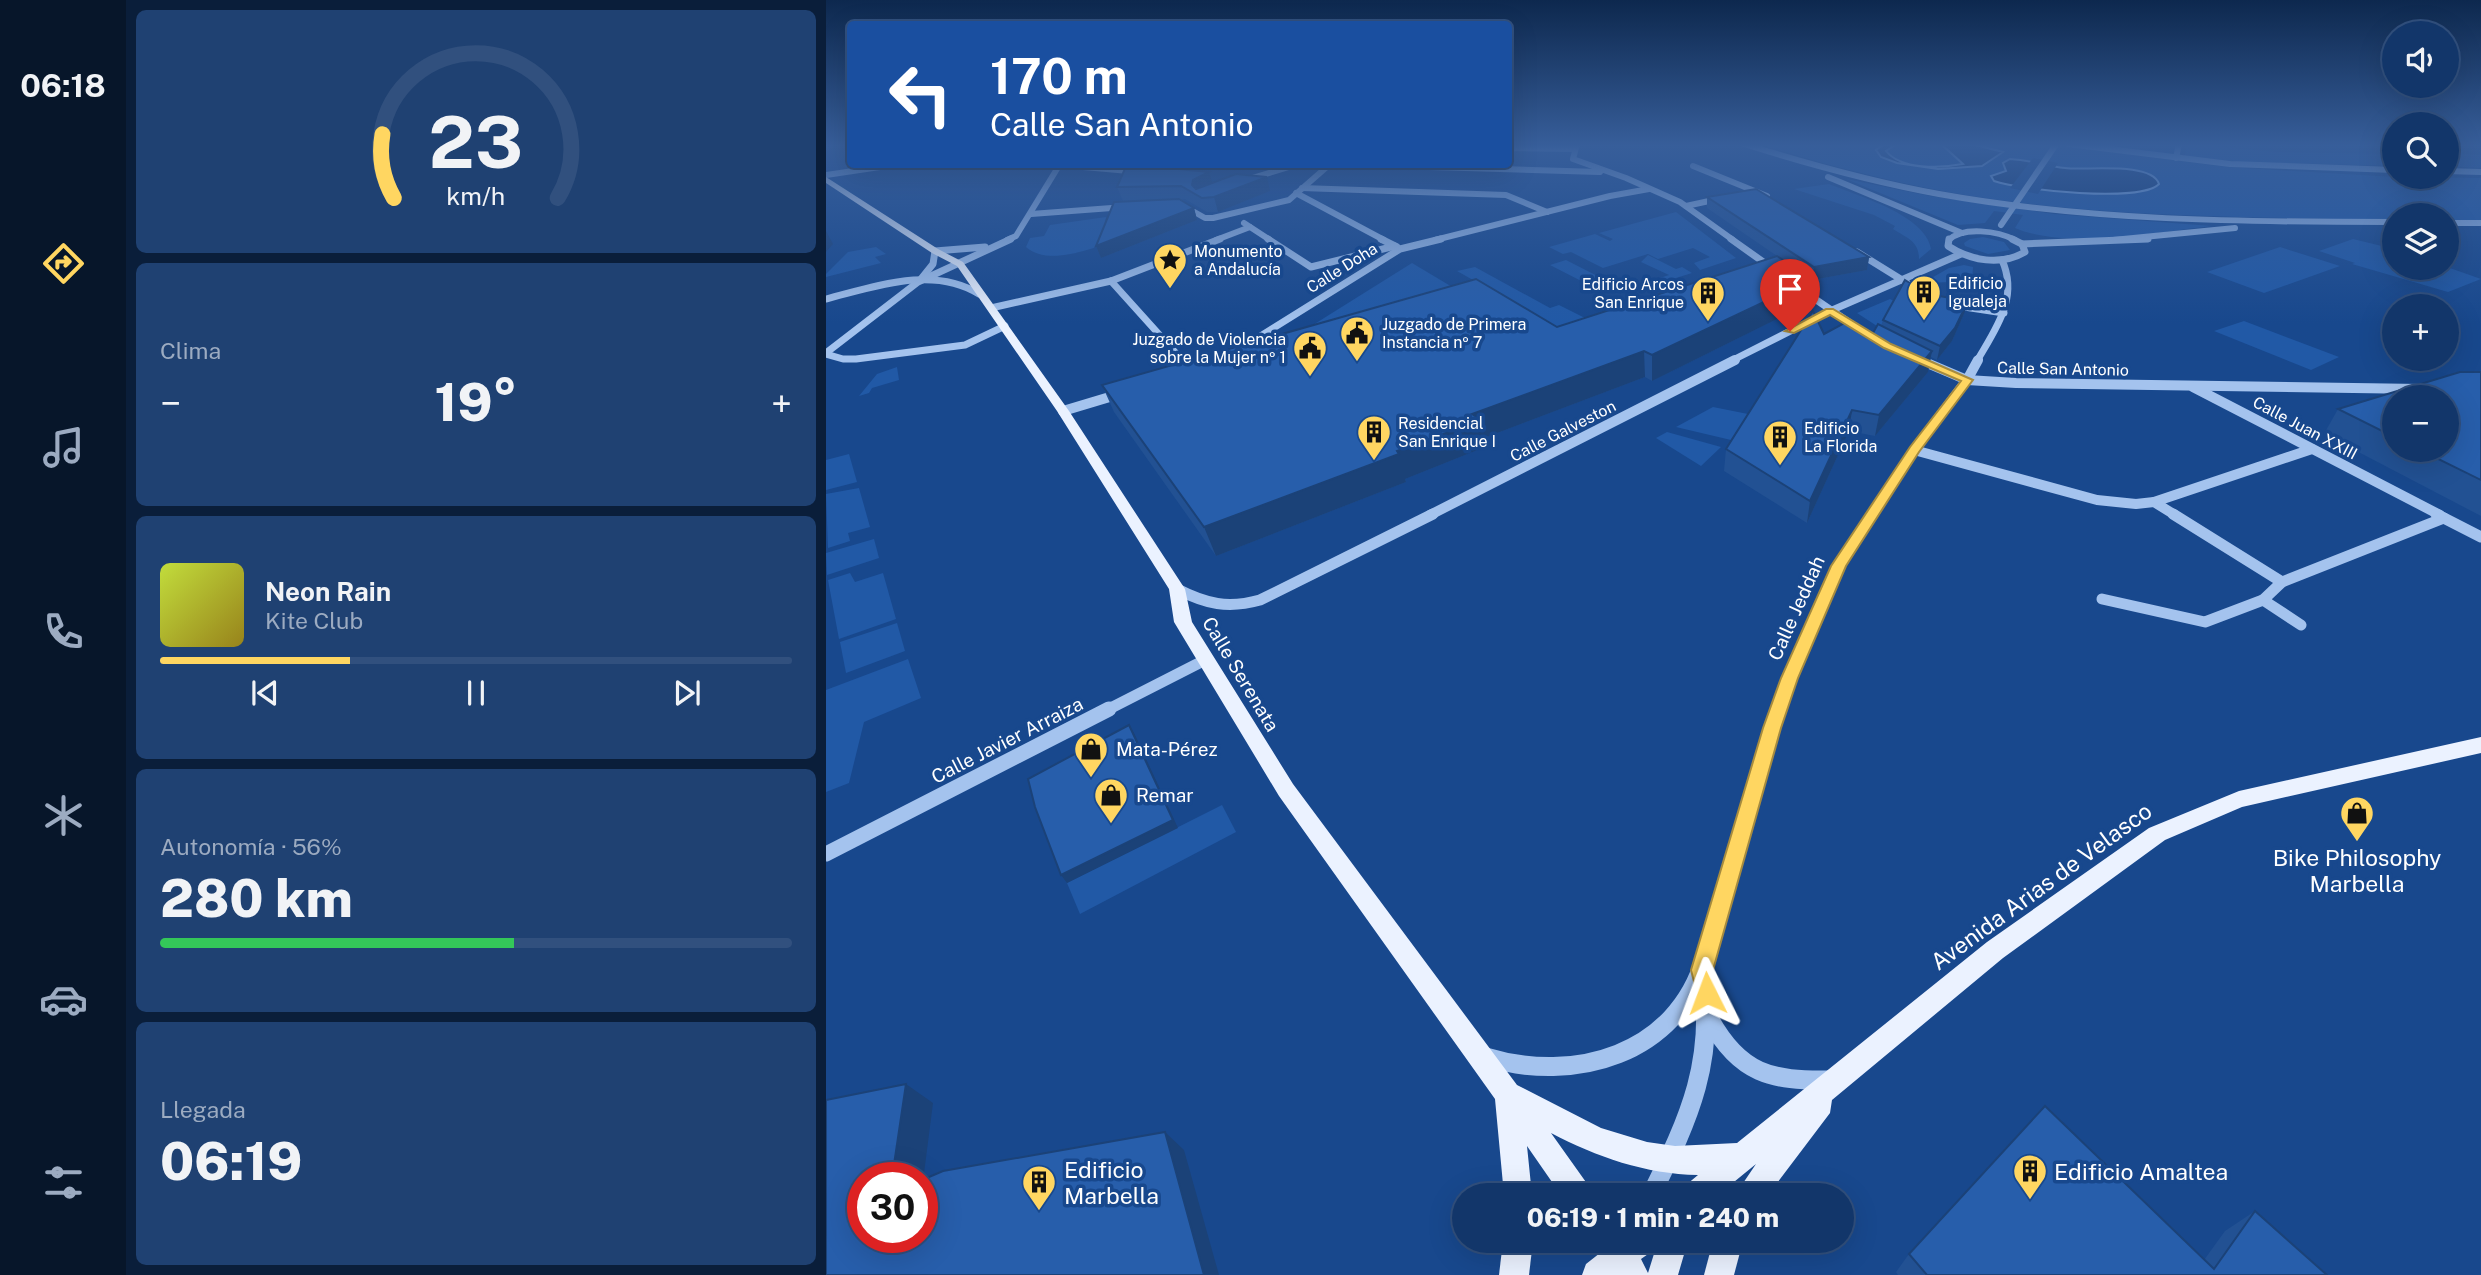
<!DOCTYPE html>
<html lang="es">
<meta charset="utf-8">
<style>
body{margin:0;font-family:"Public Sans",sans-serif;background:#1f4172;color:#f1f3f6;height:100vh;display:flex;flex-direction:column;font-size:26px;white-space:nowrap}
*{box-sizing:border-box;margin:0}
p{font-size:23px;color:#9cabc1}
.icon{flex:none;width:38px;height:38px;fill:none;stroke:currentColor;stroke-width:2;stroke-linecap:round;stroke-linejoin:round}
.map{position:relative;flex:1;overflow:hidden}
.details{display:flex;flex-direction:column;gap:10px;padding:10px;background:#0a1e3a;width:700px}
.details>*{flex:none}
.guide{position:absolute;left:21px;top:21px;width:665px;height:147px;border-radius:7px;box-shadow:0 7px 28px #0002,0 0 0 2px #31507e;background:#1a4fa0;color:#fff;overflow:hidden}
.tools{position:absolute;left:1556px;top:21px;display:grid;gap:14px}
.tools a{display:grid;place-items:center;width:77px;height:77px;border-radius:50%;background:#12366a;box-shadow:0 7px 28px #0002,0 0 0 2px #31507e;font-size:35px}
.speed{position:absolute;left:21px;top:1162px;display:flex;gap:14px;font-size:35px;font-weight:700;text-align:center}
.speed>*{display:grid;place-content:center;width:91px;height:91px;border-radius:50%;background:#12366a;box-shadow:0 7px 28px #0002,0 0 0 2px #31507e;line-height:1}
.speed .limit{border:10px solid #d22;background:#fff;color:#111}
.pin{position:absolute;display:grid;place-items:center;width:60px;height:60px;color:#fff;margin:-72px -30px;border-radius:50% 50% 50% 0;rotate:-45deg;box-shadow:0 0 7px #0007}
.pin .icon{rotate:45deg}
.me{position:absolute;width:77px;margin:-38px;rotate:357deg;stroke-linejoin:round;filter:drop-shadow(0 0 5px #0008)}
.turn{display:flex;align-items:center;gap:24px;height:147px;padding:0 28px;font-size:32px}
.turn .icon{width:91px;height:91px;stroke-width:2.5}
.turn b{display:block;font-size:49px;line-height:60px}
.big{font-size:52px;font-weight:800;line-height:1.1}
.details .tile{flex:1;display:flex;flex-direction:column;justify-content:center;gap:10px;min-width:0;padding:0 24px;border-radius:10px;background:#1f4172}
.details .dial{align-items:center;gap:0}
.dial svg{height:182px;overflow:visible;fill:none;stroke:#31507e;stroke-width:7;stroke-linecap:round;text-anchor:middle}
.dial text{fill:#f1f3f6;stroke:none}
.song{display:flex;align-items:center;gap:21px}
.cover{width:84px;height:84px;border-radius:10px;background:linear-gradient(135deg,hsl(70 70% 55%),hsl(50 70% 35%))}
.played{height:7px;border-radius:4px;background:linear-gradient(90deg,#ffd661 30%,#31507e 30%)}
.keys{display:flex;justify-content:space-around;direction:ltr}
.heat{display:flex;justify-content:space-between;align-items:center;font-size:38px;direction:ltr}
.charge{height:10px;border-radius:5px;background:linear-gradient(90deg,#34c759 56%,#31507e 0)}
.trip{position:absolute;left:626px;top:1183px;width:402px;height:70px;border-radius:35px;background:#12366a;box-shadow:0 7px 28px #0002,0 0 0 2px #31507e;font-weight:800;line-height:70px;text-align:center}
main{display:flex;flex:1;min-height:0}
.tab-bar{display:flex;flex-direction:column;width:126px;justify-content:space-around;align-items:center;background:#07162a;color:#9cabc1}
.tab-bar .icon{width:49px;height:49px}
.tab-bar .selected{color:#ffd661}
.tab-bar b{font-size:32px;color:#f1f3f6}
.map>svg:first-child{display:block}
.green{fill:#2159a6}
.water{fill:#10346a;stroke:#96bef1;stroke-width:2}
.pier{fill:#18488d}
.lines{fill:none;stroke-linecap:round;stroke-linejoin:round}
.minor-far5{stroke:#a4c3ee;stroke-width:6}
.minor-far4{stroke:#a4c3ee;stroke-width:7}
.minor-far3{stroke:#a4c3ee;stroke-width:10}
.minor-far2{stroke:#a4c3ee;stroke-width:11}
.minor-far1{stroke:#a4c3ee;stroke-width:15}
.minor{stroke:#a4c3ee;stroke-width:19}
.major{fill:#ebf2ff;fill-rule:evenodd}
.minor-bridge{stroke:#a4c3ee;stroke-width:6}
.wall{fill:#225193;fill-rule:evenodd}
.shaded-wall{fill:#1b4278}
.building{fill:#275eab;stroke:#1b4278;stroke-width:2}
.route{fill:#ffd661;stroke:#a68b3f;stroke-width:2}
.labels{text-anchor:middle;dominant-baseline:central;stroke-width:7;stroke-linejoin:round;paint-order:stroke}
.far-poi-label{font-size:16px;fill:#fff;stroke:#18488d;text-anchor:start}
.far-street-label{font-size:16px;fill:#fff;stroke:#18488d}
.street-label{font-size:19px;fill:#fff;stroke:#18488d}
.poi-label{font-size:19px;fill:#fff;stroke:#18488d;text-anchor:start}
.near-poi-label{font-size:23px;fill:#fff;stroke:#18488d;text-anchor:start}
.near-street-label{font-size:23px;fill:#fff;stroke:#18488d}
</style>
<main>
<nav class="tab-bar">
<b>06:18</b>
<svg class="icon selected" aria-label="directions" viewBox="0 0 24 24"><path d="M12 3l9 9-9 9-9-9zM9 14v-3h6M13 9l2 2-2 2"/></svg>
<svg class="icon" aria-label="music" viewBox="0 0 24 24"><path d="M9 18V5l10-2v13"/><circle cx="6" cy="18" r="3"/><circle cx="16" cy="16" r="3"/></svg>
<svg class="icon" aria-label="phone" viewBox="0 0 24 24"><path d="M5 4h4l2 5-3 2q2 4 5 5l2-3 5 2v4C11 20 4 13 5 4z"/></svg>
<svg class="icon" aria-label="climate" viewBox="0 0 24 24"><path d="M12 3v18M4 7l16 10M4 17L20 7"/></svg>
<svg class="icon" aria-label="car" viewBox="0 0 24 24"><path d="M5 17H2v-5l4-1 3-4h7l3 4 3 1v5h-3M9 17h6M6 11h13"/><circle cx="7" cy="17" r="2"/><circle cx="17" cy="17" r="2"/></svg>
<svg class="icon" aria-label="filters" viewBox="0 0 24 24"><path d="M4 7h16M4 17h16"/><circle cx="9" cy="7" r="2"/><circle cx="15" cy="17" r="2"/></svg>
</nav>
<section class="details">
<div class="tile dial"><svg viewBox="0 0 100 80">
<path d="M14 69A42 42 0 1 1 86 69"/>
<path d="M14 69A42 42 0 0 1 9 41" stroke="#ffd661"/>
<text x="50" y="56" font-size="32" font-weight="700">23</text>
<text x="50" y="72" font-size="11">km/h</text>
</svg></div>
<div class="tile"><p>Clima</p>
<div class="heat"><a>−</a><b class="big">19°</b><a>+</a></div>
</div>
<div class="tile">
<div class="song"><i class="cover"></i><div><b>Neon Rain</b><p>Kite Club</p></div></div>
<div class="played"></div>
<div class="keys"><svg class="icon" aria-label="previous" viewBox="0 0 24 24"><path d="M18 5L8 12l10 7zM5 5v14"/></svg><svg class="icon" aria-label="pause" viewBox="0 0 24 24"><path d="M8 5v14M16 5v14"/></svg><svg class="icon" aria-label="next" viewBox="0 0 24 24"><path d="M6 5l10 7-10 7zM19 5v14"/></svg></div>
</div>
<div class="tile"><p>Autonomía · 56%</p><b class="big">280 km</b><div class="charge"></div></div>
<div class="tile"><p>Llegada</p><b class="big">06:19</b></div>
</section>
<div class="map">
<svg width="1655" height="1275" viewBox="0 0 1655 1275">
<rect width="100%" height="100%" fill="#18488d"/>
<g class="green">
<path d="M934,144H1218L1401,167L1568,177L1655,178V222L1621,221L1620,215H1568V220C1427,217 1284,218 1145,196C1073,184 1003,166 934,144Z"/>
<path d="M1361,144L1450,152L1568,154V166L1418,162L1359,156Z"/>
<path d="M1621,153L1655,155V168L1621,166Z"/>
<path d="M1020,179L1104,196L1228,214L1386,226C1330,232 1240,250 1189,228L1197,215L1168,211L1159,223L1132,225Z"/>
<path d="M1003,184C1032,196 1100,215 1105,249L1093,259C1093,241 1081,238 1067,229L1069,226L1048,215L968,189Z"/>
<path d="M850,212L910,258L874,270L868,263L884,257L867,248L832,259L822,254L777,268L745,252L737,254L723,247L769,234L784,241L787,239L773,233Z"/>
<path d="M280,217L279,223L304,218L292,239C268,248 222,267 200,247L204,238L218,236L224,225Z"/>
<path d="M1157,237L1178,242L1184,250L1162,254L1139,246L1138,243L1144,239Z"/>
<path d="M1527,239L1568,249V268L1621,267L1655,279L1622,292L1526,264L1529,263L1493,251Z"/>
<path d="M50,247L60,254L49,257L55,263L0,277V274L22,252Z"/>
<path d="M1454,247L1514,266L1438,293L1381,272Z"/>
<path d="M822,255L850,269L856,267L866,273L824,286L819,283L843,275L815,262Z"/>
<path d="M740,260L791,286L778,288L768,283L763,285L724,265Z"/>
<path d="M586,263L643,297L455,345Z"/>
<path d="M1138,265L1147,267L1146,281L1102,283V280L1123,268Z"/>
<path d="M649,267L724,308L733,305L763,320L750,338L631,271Z"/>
<path d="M1064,299L1070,302L1054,328L1031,313Z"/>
<path d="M1418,321L1513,357L1485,370L1388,331Z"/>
<path d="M71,367L73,380L46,388L43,393L33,396L51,374Z"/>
<path d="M887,407L922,414L905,440L850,427Z"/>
<path d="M841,432L895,447L875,466L830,438Z"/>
<path d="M23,454L31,482L0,490V460Z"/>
<path d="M33,488L44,527L22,533L24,541L2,548L0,494Z"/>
<path d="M48,539L53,558L1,575L0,553Z"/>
<path d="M24,573L29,582L57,573L70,619L13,639L2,580Z"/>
<path d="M71,623L79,651L20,673L14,642Z"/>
<path d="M82,659L95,698L38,722L23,783L0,792V690Z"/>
<path d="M396,805L410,832L254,914L241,883Z"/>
</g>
<g class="water">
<path d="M1058,144H1070L1060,151C1075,170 1115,168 1137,164L1115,144H1146L1177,152L1156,166L1112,169L1071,163L1055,157L1050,150Z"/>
<path d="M1184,159C1203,160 1220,166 1239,168C1259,171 1325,161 1333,184C1315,203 1194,190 1168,181L1165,176L1180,171L1177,163Z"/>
</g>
<path class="pier" d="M1207,158L1232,163L1212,194L1184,188Z"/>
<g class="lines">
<g class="minor-far5">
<path d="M751,144L747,159L800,178L854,202L907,240"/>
<path d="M918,144C982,164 1047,182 1113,194C1264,221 1416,222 1568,222"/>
<path d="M1242,144L1404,164L1568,170"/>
<path d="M682,148L749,149"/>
<path d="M1350,158L1353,144"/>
<path d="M498,164L774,172"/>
<path d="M234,165L315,172"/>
<path d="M867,166L941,196"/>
<path d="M1620,171L1655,172"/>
<path d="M0,175L74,164"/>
<path d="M1002,177L1136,233"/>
<path d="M416,181L473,164"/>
<path d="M476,188L680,195L721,212"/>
<path d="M470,193L558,240"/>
<path d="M356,205L379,218H387L463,200L503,165"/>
<path d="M860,206L897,198"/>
<path d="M205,214L299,207"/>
<path d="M418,223L444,240"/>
<path d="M1620,223H1655"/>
<path d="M181,240L190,236L234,164"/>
<path d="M390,240L424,227"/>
<path d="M609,240L784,196L823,189"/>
<path d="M1123,240C1137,226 1172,231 1189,240"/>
<path d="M1287,240L1409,228"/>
</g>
<g class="minor-far4">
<path d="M442,239L485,267L569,246"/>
<path d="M555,239L571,247"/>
<path d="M905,239L950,271"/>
<path d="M1123,239L1122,246C1145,261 1175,266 1199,252L1196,244L1186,239"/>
<path d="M1196,244L1322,239"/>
<path d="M1031,252L1081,283"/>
<path d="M95,279L107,264L109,251L159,247"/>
<path d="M285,281L357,361"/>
<path d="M964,282L1033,329"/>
<path d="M0,299C48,287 107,265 153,294"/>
<path d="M1125,305L1178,313"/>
<path d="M165,308L285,281L394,239"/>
<path d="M409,352L574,249L615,239"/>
<path d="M0,353L92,282L185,239"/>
<path d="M0,354L17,359H30L139,345L179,326"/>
<path d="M1090,358L1098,361"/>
<path d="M905,361L1004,311L1135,254"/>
<path d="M1151,361C1170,328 1193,298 1176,260"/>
</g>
<g class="minor-far3">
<path d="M355,360L366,372"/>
<path d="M1094,360L1141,380L1190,383L1595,389"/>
<path d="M1367,387L1614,515"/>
<path d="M237,411L297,393"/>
<path d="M1088,450L1271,500L1310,504L1328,502L1349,515"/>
<path d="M1328,502L1486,449"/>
<path d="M604,515L909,360"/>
<path d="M1045,515L1088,450L1141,380L1152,360"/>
</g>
<g class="minor-far2">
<path d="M1347,514L1456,582"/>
<path d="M1610,514L1655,537"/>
<path d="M351,589C380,604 402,609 434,600L607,514"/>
<path d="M1276,599L1379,622L1437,600"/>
<path d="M1475,625L1437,600L1456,582L1618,518"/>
<path d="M279,711L379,660"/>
<path d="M952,711L963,678L1012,566L1046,514"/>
</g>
<g class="minor-far1">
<path d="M0,854L283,709"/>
<path d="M879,960L952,709"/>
</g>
<g class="minor">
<path d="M884,1020C914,1074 945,1081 1004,1080"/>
<path d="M660,1057C748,1084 851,1055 879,958"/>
<path d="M825,1195C864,1117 890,1060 876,970"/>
</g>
<g class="major">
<path d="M0,177L112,249L137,262L243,411L359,589L366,622L467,784L691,1085L775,1128L821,1142L849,1146L911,1143L1161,942L1323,828L1413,791L1655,737V753L1416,807L1339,840L1177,958L1006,1100L1004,1113L942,1195H909L930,1164L892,1195H856L860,1185L872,1175C819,1174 771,1157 725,1133L762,1185L766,1195H735L701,1146L706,1195H678L669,1099L453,796L348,622L343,589L231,411L131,266L106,253L0,183Z"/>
<path d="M677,1241H707L703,1275H673Z"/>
<path d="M769,1241H829L825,1252L815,1259L822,1273L832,1241H862L852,1275H756L760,1264L774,1253Z"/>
<path d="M887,1241H917L908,1275H878Z"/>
</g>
<path class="minor-bridge" d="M1175,225L1229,146"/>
</g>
<g class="wall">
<path d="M387,183L444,191L392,212H381L359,199L354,200L368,208L371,220L275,258L270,246L297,201L291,187Z"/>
<path d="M881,197L1043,257L1041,270L986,280L881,208Z"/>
<path d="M1102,294L1138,314L1126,341L1111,360L1105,357L1102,372L1049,436L1023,431L981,523L898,471L900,449L998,334L1047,333L1055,326L1057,320Z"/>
<path d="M975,307L826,381L819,377L658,438L659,447L579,479L580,482L390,556L288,412L276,385L731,327Z"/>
<path d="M1655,372V516L1498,434L1512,409ZM1568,397L1620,450H1568Z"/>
<path d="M1429,1211L1501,1275H1072L1070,1272L1083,1254L1378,1260L1399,1231Z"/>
</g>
<g class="shaded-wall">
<path d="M383,172L387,185L371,195L366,185L367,180Z"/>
<path d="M441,177L444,191L392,212L388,197Z"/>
<path d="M368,208L371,220L275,258L270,246Z"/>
<path d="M0,231L7,244L0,252Z"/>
<path d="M1043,257L1041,270L986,280L988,267Z"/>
<path d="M978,283L975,307L826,381V355Z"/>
<path d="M1142,301L1138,314L1126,341L1111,360L1114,346Z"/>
<path d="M818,351L819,377L658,438L659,447L579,479L580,482L390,556L378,527L571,451L646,414Z"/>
<path d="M1106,351L1102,372L1049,436L1053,415Z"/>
<path d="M1026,410L1023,431L981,523L984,501Z"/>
<path d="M303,725L308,733L352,828L241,883L235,875Z"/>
<path d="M80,1084L107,1103L96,1189V1178H66Z"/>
<path d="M339,1132L358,1150L393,1275H378Z"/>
</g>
<g class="building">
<path d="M301,164L383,172L367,180L366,185L370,189L410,174L441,177L388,197L376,198L355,186L291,187Z"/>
<path d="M930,189L1043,257L988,267L881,197Z"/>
<path d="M353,199L368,208L270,246L288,202Z"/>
<path d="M951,256L972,270L978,283L826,355L818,351L646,414L655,420L571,451L573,454L378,527L276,385L650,279L731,327Z"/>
<path d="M1079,280L1102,294L1142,301L1129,328L1114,346L1057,320Z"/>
<path d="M987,311L998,334L1022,321L1047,333L1052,324L1106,351L1053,415L1026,410L984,501L900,449Z"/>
<path d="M1634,372H1655V480L1594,450H1620V397H1568V437L1512,409Z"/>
<path d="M303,725L347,820L235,875L209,807L202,779Z"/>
<path d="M80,1084L66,1178H37V1237H96V1180L117,1171L339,1132L378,1275H0V1100Z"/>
<path d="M1219,1106L1388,1269L1429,1211L1501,1275H1101L1083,1254Z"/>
</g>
<linearGradient id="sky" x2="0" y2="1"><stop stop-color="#0d284e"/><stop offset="0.45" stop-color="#375e9a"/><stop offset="1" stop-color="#375e9a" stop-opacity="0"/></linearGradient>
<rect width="1655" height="323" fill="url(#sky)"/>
<path class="route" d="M1000,309H1007L1065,344L1147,380L1093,452L1020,566L972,678L955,728L887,970L892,993L889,1001L881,1004L873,1001L865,970L937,728L955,678L1005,566L1084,447L1135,381L1058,348L1004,315L968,333L959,331Z"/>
<defs>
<g id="sight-pin" transform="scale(1.75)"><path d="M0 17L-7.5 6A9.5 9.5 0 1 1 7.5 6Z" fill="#ffd661" stroke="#18488d"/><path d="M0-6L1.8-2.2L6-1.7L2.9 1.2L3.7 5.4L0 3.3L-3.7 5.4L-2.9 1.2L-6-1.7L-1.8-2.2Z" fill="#111"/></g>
<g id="building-pin" transform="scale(1.75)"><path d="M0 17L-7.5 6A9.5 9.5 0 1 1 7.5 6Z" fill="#ffd661" stroke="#18488d"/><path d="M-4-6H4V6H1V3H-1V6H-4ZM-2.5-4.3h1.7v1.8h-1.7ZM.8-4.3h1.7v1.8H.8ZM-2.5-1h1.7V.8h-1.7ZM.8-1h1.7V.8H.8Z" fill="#111"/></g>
<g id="civic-pin" transform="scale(1.75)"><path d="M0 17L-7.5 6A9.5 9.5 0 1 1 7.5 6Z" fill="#ffd661" stroke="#18488d"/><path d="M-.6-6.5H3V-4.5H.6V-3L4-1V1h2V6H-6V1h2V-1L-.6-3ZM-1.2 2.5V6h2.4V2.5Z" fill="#111"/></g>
<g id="shop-pin" transform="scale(1.75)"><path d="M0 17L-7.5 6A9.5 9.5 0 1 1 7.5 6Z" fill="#ffd661" stroke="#18488d"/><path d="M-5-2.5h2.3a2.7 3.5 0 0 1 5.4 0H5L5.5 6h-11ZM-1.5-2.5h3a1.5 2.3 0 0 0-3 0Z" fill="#111"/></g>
</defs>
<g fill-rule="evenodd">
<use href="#sight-pin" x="344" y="260"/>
<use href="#building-pin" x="1098" y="292"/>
<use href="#building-pin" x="882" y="293"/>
<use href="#civic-pin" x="531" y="333"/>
<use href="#civic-pin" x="484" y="348"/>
<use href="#building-pin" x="548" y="432"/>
<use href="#building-pin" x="954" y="437"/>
<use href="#shop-pin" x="265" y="749"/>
<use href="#shop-pin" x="285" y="795"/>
<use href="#shop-pin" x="1531" y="813"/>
<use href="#building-pin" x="1204" y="1171"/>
<use href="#building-pin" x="213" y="1182"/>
</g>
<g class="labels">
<g class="far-poi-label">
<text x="368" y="251">Monumento<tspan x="368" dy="18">a Andalucía</tspan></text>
<text x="1122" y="283">Edificio<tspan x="1122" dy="18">Igualeja</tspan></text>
<text x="858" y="284" text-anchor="end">Edificio Arcos<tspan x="858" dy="18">San Enrique</tspan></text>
<text x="556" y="324">Juzgado de Primera<tspan x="556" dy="18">Instancia nº 7</tspan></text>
<text x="460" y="339" text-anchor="end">Juzgado de Violencia<tspan x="460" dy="18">sobre la Mujer nº 1</tspan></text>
<text x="572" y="423">Residencial<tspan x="572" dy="18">San Enrique I</tspan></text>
<text x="978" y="428">Edificio<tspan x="978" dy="18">La Florida</tspan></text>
</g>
<g class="far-street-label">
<text transform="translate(516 268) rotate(-32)">Calle Doha</text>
<text transform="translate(1237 369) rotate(1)">Calle San Antonio</text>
<text transform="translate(1479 428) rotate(28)">Calle Juan XXIII</text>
<text transform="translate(737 431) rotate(-27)">Calle Galveston</text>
</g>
<g class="street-label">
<text transform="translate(970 608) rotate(-66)">Calle Jeddah</text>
<text transform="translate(415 674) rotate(59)">Calle Serenata</text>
<text transform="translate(181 740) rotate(-27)">Calle Javier Arraiza</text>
</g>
<g class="poi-label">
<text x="290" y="749">Mata-Pérez</text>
<text x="310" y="795">Remar</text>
</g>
<g class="near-poi-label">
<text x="1531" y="857" text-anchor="middle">Bike Philosophy<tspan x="1531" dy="26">Marbella</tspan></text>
<text x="238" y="1169">Edificio<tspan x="238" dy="26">Marbella</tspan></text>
<text x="1228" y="1171">Edificio Amaltea</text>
</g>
<g class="near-street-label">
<text transform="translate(1215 886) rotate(-36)">Avenida Arias de Velasco</text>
</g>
</g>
</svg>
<div class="tools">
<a><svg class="icon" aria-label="sound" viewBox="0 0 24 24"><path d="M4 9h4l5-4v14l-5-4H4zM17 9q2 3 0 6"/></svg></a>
<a><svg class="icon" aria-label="search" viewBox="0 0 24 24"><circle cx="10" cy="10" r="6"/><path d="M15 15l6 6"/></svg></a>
<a><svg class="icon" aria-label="layers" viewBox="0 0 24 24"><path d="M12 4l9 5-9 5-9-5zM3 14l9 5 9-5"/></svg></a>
<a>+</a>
<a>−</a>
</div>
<div class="speed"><div class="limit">30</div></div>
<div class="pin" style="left:964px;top:331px;background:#d93025"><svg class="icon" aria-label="arrive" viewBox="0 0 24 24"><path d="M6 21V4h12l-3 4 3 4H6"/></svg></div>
<svg class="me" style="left:881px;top:993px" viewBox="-20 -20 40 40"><path d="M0-17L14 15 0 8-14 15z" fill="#ffd661" stroke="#fff" stroke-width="4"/></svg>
<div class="trip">06:19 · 1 min · 240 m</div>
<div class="guide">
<div class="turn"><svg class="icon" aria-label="left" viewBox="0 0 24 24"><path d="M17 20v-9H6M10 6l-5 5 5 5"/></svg><div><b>170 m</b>Calle San Antonio</div></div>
</div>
</div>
</main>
